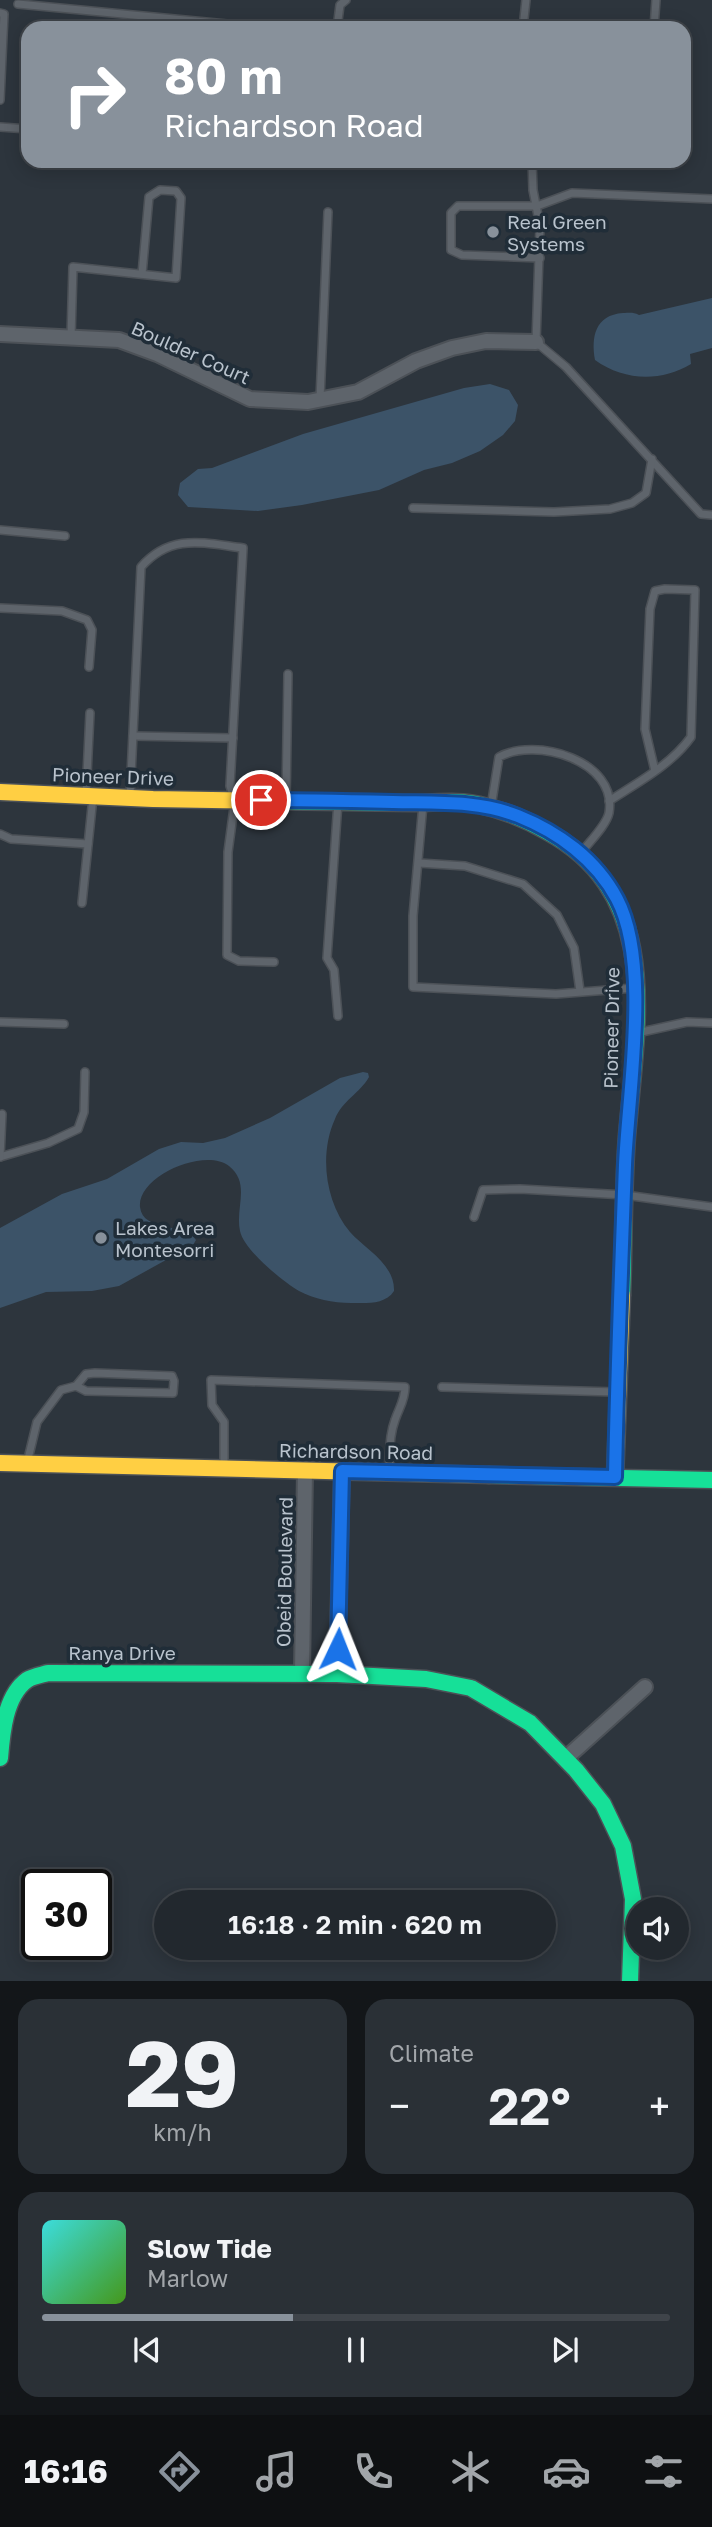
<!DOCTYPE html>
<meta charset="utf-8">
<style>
body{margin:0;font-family:"Golos Text",sans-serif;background:#2a3036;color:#f1f3f6;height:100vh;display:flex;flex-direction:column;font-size:26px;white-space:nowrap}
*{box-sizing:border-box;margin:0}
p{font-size:23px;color:#a2a6aa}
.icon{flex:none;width:38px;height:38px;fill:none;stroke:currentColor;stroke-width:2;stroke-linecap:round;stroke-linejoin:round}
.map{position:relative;height:1981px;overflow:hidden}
.panel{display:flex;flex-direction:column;gap:18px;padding:18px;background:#131619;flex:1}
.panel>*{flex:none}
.hud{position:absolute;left:21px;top:21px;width:670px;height:147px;border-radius:21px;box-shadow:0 4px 18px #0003,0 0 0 2px #3f444a;background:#88919b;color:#fff;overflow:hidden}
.fabs{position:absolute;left:626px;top:1897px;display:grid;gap:14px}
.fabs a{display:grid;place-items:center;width:63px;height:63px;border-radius:50%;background:#22282e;box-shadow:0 4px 18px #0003,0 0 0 2px #3f444a;font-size:35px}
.speed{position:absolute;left:21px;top:1869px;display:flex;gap:14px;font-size:35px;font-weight:700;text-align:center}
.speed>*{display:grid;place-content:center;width:91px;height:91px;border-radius:50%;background:#22282e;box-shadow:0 4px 18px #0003,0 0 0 2px #3f444a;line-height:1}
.speed .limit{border:4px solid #111;border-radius:10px;background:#fff;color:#111}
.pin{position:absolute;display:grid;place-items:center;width:60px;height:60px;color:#fff;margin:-30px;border:4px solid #fff;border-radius:50%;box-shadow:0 2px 7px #0007}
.me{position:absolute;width:77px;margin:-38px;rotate:2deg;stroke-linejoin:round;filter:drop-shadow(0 0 5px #0008)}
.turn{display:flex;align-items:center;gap:24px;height:147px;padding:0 28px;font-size:32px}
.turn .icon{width:91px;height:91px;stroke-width:2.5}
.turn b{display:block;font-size:49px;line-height:60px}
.big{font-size:52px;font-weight:600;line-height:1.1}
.panel .tile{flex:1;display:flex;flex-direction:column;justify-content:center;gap:10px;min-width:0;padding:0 24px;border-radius:21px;background:#2a3036}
.panel .dial{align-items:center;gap:0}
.dial b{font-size:91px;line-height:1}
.song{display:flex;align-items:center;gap:21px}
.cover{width:84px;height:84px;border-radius:10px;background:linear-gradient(135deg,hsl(180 70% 55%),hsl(100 70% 35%))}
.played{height:7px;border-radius:4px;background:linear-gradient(90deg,#88919b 40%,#3f444a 40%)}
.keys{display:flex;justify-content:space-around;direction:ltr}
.heat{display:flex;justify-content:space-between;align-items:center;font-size:38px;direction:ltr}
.panel .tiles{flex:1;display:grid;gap:18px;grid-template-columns:1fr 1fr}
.tile:last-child{grid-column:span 2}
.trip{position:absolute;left:154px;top:1890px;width:402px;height:70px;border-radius:35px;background:#22282e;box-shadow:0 4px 18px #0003,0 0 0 2px #3f444a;font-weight:600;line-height:70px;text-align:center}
.menu{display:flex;height:112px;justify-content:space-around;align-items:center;background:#0e1012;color:#a2a6aa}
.menu .icon{width:49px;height:49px}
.menu .active{color:#88919b}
.menu b{font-size:32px;color:#f1f3f6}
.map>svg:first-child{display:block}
.water{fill:#3c5368}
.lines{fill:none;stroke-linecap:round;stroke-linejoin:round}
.lane-casing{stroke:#4c5157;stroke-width:10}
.street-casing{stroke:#4c5157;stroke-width:18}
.fast-casing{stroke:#4c5157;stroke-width:19}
.slow-casing{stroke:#4c5157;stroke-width:19}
.lane{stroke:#5e646b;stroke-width:7}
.street{stroke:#5e646b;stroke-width:14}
.fast{stroke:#16e098;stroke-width:16}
.slow{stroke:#ffcf43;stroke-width:16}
.route-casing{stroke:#114b97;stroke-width:18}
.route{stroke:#1a73e8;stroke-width:12}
.poi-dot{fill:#88919b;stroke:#202d38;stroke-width:2.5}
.labels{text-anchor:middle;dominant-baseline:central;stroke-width:7;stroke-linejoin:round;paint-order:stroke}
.poi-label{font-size:19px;fill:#b9c3cd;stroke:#202d38;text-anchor:start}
.street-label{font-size:19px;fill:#b9c3cd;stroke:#202d38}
</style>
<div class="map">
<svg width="712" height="1981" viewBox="0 0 712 1981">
<rect width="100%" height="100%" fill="#2d353d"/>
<g class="water">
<path d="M712,298V348L690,354L691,364C661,382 624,381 595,360C591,337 595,315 623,313C630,313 633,312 639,315Z"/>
<path d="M490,384L509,390L518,405L515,421L503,435L480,451L452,463L424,470L379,490L302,505L258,511L188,507L178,495L180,483L198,469L212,468L303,434L464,388Z"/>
<path d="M363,1072L368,1073L369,1077C360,1093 342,1101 335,1119C319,1154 325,1202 350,1232C365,1249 395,1264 394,1291C385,1305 366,1303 351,1303C333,1303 314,1299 299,1291C282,1281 244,1250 240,1231C235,1207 251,1184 229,1166C205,1147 137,1176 140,1207C143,1233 185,1222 196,1240L193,1245L119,1286L92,1291L46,1292L0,1308V1228L62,1194L107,1179L159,1149L181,1142L203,1143L225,1138L270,1118L340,1078Z"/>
</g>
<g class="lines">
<g class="lane-casing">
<g id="lane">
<path d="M18,4L268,28"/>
<path d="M0,13L4,14L0,100"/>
<path d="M337,28L340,5L346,0"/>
<path d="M523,28L526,0"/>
<path d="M654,28L656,0"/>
<path d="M0,127L28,129"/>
<path d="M532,161L533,190L540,226L536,342L566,367L701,514L712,515"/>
<path d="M540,258L462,255L451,250V213L458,206H537L572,193L712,199"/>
<path d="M71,337L73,267L176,278L181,198L176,191L160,190L149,197L142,274"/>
<path d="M320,399L328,212"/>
<path d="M413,508L554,512L610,509L632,503L646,493L652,459"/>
<path d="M0,530L65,536"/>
<path d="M0,608L62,611L87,620L92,630L89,667"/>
<path d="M133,736L233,738"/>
<path d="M86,795L90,713"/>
<path d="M130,796L141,567C171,533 203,543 243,548L230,786L235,800L228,852L227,955L239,961L274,962"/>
<path d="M286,800L288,674"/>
<path d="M609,801C637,783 671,765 691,737L695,590L665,589L655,591L650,609L645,729L655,771"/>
<path d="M338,802L327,958L334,970L338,1016"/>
<path d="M423,804L413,916V987L556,994L634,988"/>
<path d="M491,807L499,757C535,737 618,760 609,813C606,826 589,842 581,853"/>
<path d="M0,834L11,839L88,844"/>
<path d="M419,863L465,866L523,884L557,915L574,948L580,991"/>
<path d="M82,903L93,797"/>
<path d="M0,1022L64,1024"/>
<path d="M637,1033L687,1022L712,1023"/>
<path d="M0,1157L48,1143L78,1129L84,1112L85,1072"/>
<path d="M0,1157L2,1114"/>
<path d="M474,1217L483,1190L520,1189L625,1195L712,1207"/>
<path d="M442,1387L616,1392"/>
<path d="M27,1463L37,1422L61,1390L76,1386L86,1374L95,1373L172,1376L174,1381L173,1393L86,1391L76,1386"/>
<path d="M224,1467V1422L212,1405L211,1380L405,1387C405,1400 399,1408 395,1420C389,1436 389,1455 390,1472"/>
</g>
</g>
<g class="street-casing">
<g id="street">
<path d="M0,334L119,340L157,354L250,399L308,402L358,392L416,361L452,348L486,341L536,342"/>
<path d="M302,1673L305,1470"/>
<path d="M337,1674L342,1471"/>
<path d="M565,1759L645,1687"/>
</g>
</g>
<g class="fast-casing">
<g id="fast">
<path d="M268,801C318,802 367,802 416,803C436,803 460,800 480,805C503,810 527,820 548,832C665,896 636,1026 627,1136C623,1189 624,1242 622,1295"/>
<path d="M489,1475L712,1480"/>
<path d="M0,1758C2,1733 5,1696 27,1680C33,1676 41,1675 48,1673L337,1674L426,1679L471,1688L530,1723L576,1770L603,1804L623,1846L633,1899L630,1981"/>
</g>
</g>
<g class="slow-casing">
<g id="slow">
<path d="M0,792L153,799L268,801"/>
<path d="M0,1463L489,1475"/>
<path d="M615,1477L622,1295"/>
</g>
</g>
<use href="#lane" class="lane"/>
<use href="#street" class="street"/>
<use href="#fast" class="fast"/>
<use href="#slow" class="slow"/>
</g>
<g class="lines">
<g class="route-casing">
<path id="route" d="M261,800C305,800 349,801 393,802C434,803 478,800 518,816C558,832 596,859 617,899C651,963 628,1093 625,1165C621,1269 617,1373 615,1477L342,1471L338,1649"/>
</g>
<use href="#route" class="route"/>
</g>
<g class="poi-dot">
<circle cx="493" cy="232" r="7"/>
<circle cx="101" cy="1238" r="7"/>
</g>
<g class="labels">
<g class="poi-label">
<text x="507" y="221">Real Green<tspan x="507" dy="22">Systems</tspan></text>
<text x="115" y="1227">Lakes Area<tspan x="115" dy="22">Montesorri</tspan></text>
</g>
<g class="street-label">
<text transform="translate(191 352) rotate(24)">Boulder Court</text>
<text transform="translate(113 776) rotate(2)">Pioneer Drive</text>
<text transform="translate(611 1028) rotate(-89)">Pioneer Drive</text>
<text transform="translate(356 1451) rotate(1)">Richardson Road</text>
<text transform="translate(284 1572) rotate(-89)">Obeid Boulevard</text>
<text x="122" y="1652">Ranya Drive</text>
</g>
</g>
</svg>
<div class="fabs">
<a><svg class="icon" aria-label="sound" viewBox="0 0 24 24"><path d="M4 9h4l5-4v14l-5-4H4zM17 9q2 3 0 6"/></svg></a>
</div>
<div class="speed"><div class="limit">30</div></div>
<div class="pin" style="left:261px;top:800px;background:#d93025"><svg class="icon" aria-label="arrive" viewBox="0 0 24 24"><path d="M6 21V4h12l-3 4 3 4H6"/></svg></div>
<svg class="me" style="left:338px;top:1649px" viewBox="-20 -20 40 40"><path d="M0-17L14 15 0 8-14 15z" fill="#1a73e8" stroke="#fff" stroke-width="4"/></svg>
<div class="trip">16:18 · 2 min · 620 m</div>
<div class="hud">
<div class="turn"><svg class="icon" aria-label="right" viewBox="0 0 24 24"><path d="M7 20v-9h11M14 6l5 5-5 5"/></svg><div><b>80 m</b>Richardson Road</div></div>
</div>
</div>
<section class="panel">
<div class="tiles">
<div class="tile dial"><b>29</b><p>km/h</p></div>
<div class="tile"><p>Climate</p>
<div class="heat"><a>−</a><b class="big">22°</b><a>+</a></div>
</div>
<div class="tile">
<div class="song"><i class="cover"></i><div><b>Slow Tide</b><p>Marlow</p></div></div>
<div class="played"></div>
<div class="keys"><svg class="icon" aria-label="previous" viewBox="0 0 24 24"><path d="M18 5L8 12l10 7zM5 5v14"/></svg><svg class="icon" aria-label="pause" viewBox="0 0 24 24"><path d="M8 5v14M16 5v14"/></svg><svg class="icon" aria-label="next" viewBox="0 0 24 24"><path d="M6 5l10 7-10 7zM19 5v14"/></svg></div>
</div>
</div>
</section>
<nav class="menu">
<b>16:16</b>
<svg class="icon active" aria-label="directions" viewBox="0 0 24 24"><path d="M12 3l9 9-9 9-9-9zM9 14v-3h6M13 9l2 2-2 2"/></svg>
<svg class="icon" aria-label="music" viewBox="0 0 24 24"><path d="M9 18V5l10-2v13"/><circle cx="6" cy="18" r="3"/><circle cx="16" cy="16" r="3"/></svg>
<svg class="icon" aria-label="phone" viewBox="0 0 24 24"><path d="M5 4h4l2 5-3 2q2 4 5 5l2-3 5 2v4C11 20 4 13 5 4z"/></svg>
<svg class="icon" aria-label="climate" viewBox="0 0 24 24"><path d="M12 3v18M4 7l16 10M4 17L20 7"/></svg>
<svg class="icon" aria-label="car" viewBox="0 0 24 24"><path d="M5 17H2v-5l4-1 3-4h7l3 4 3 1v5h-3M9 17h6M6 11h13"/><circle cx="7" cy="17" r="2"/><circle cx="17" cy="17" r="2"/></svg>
<svg class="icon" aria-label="filters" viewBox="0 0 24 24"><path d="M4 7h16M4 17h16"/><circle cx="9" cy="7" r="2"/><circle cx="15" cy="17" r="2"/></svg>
</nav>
